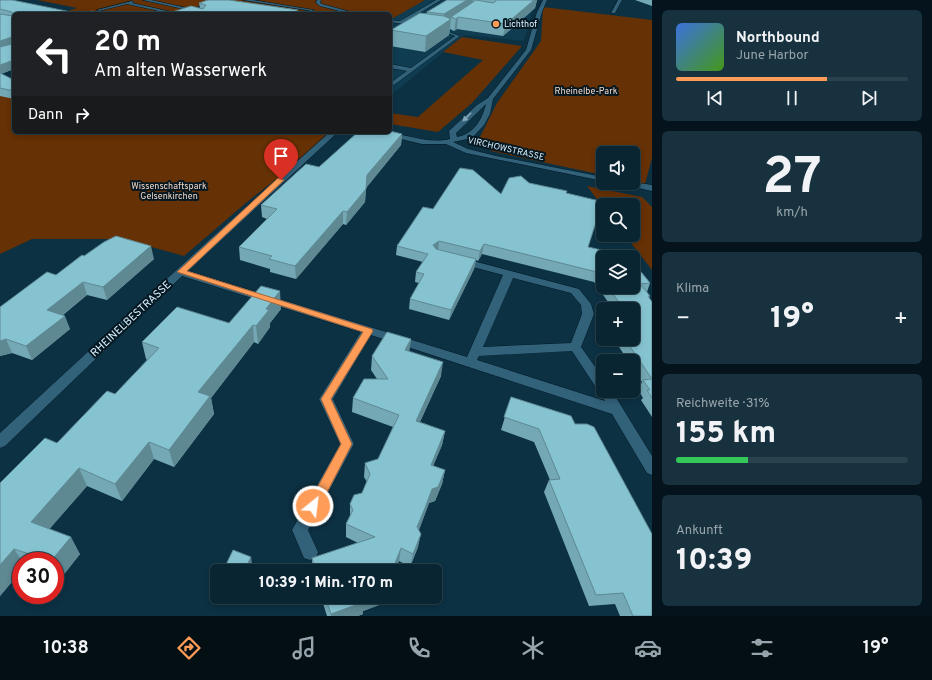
<!DOCTYPE html>
<html lang="de">
<meta charset="utf-8">
<style>
body{margin:0;font-family:Overpass,sans-serif;background:#17313e;color:#f1f3f6;height:100vh;display:flex;flex-direction:column;font-size:15px;white-space:nowrap}
*{box-sizing:border-box;margin:0}
p{font-size:13px;color:#99a5ac}
.icon{flex:none;width:22px;height:22px;fill:none;stroke:currentColor;stroke-width:2;stroke-linecap:round;stroke-linejoin:round}
.map{position:relative;flex:1;overflow:hidden}
.drawer{display:flex;flex-direction:column;gap:10px;padding:10px;background:#05141c;width:280px}
.drawer>*{flex:none}
.guide{position:absolute;left:12px;top:12px;width:380px;height:122px;border-radius:6px;box-shadow:0 2px 6px #0003,0 0 0 1px #29424d;background:#202124;color:#fff;overflow:hidden}
.fabs{position:absolute;left:596px;top:146px;display:grid;gap:8px}
.fabs a{display:grid;place-items:center;width:44px;height:44px;border-radius:6px;background:#092532;box-shadow:0 2px 6px #0003,0 0 0 1px #29424d;font-size:20px}
.speed{position:absolute;left:12px;top:552px;display:flex;gap:8px;font-size:20px;font-weight:700;text-align:center}
.speed>*{display:grid;place-content:center;width:52px;height:52px;border-radius:50%;background:#092532;box-shadow:0 2px 6px #0003,0 0 0 1px #29424d;line-height:1}
.speed .limit{border:6px solid #d22;background:#fff;color:#111}
.pin{position:absolute;display:grid;place-items:center;width:34px;height:34px;color:#fff;margin:-41px -17px;border-radius:50% 50% 50% 0;rotate:-45deg;box-shadow:0 0 4px #0007}
.pin .icon{rotate:45deg}
.me{position:absolute;width:44px;margin:-22px;rotate:29deg;stroke-linejoin:round;filter:drop-shadow(0 0 3px #0008)}
.turn{display:flex;align-items:center;gap:14px;height:84px;padding:0 16px;font-size:18px}
.turn .icon{width:52px;height:52px;stroke-width:2.5}
.turn b{display:block;font-size:28px;line-height:34px}
.then{display:flex;align-items:center;height:38px;padding:0 16px;background:#0003;gap:8px;font-size:15px}
.big{font-size:30px;font-weight:800;line-height:1.1}
.drawer .widget{flex:1;display:flex;flex-direction:column;justify-content:center;gap:6px;min-width:0;padding:0 14px;border-radius:6px;background:#17313e}
.drawer .dial{align-items:center;gap:0}
.dial b{font-size:52px;line-height:1}
.song{display:flex;align-items:center;gap:12px}
.cover{width:48px;height:48px;border-radius:6px;background:linear-gradient(135deg,hsl(220 70% 55%),hsl(100 70% 35%))}
.played{height:4px;border-radius:2px;background:linear-gradient(90deg,#fe9c58 65%,#29424d 65%)}
.keys{display:flex;justify-content:space-around;direction:ltr}
.heat{display:flex;justify-content:space-between;align-items:center;font-size:22px;direction:ltr}
.charge{height:6px;border-radius:3px;background:linear-gradient(90deg,#34c759 31%,#29424d 0)}
.trip{position:absolute;left:210px;top:564px;width:232px;height:40px;border-radius:6px;background:#092532;box-shadow:0 2px 6px #0003,0 0 0 1px #29424d;font-weight:800;line-height:40px;text-align:center}
.tab-bar{display:flex;height:64px;justify-content:space-around;align-items:center;background:#040f14;color:#99a5ac}
.tab-bar .icon{width:28px;height:28px}
.tab-bar .active{color:#fe9c58}
.tab-bar b{font-size:18px;color:#f1f3f6}
main{display:flex;flex:1;min-height:0}
.map>svg:first-child{display:block}
.built{fill:#0f3c51}
.green{fill:#663104}
.lines{fill:none;stroke-linecap:round;stroke-linejoin:round}
.service-casing{stroke:#011824;stroke-width:1}
.minor-casing{stroke:#011824;stroke-width:1}
.service{fill:#32617a;fill-rule:evenodd}
.minor{fill:#32617a;fill-rule:evenodd}
.wall{fill:#73a8b4}
.shaded-wall{fill:#5e8892}
.building{fill:#86c3d1;stroke:#5e8892}
.oneway{fill:#85a8bc}
.route{fill:#fe9c58;stroke:#a56539}
.poi-dot{fill:#fe9c58;stroke:#051822;stroke-width:1.5}
.labels{text-anchor:middle;dominant-baseline:central;stroke-width:4;stroke-linejoin:round;paint-order:stroke}
.far-poi-label{font-size:9px;fill:#d8f0ff;stroke:#051822;text-anchor:start}
.far-park-label{font-size:9px;fill:#f2d6c5;stroke:#051822}
.far-street-label{font-size:9px;fill:#d8f0ff;stroke:#051822}
.street-label{font-size:11px;fill:#d8f0ff;stroke:#051822}
</style>
<main>
<div class="map">
<svg width="652" height="616" viewBox="0 0 652 616">
<rect width="100%" height="100%" fill="#0c3143"/>
<path class="built" d="M425,0H537L534,5L524,41L464,35L390,96V20Z"/>
<g class="green">
<path d="M37,0H214L196,7L214,14H58L77,8Z"/>
<path d="M225,0H425L390,20V14H312Z"/>
<path d="M543,7L652,20V158L645,184L633,181V153H603V175L491,151L480,137L497,103L541,41Z"/>
<path d="M462,37L522,46L472,103L438,132L390,124V113L418,117L483,60L443,52Z"/>
<path d="M14,76V132H335L247,202L184,256L123,239H32L0,254V86Z"/>
<path d="M587,186L642,197L652,207V270L625,235H633V205H603V207Z"/>
</g>
<g class="lines">
<g class="service-casing">
<g id="service">
<path d="M143,0H151L205,12L204,14H200L201,13Z"/>
<path d="M243,0H253L314,10L312,11Z"/>
<path d="M317,0H321L320,3L322,4L358,14H351L320,6L316,3Z"/>
<path d="M436,0H441L405,22L418,24V26L390,22V20L400,21Z"/>
<path d="M132,1L134,2L132,3L181,14H173L127,4L99,11L97,10Z"/>
<path d="M436,27L460,36L390,88V83L407,71L390,68V64L411,68L455,36L436,29Z"/>
</g>
</g>
<g class="minor-casing">
<g id="minor">
<path d="M543,0H547L542,12L531,50L493,99L490,114L484,125L472,138L453,142L468,149L496,156L603,177V181L466,153L446,144H422L380,134L379,132C403,132 426,145 450,139L449,131L477,105L488,98L526,50L537,12ZM486,104C482,120 474,134 457,137L456,133Z"/>
<path d="M618,0H622L615,13H611Z"/>
<path d="M330,132H338L188,271L467,357L503,275L458,263L457,261L458,259L462,258L579,289L591,304L594,314L581,347L603,378V391H612L652,456V475L647,473L612,414L371,335L333,399L354,444L308,530L318,552L316,558L310,560L304,558L292,530L340,444L319,399L361,332L182,276L5,446L0,448V433L208,241ZM513,278L571,293L581,305L582,314L571,343L483,347ZM572,351L605,401L477,360L479,356Z"/>
<path d="M633,182L652,185V191L624,185L620,183Z"/>
</g>
</g>
<use href="#service" class="service"/>
<use href="#minor" class="minor"/>
</g>
<g class="wall">
<path d="M0,0L81,14H106H14V69L1,74L14,80V99L0,96Z"/>
<path d="M447,0H537L535,8L503,36L457,29L454,31L450,29L451,21L449,35L425,52L390,46L391,30L426,14L427,12Z"/>
<path d="M635,0H652V6Z"/>
<path d="M199,3L298,14L169,13L200,8Z"/>
<path d="M402,134L401,145L366,188L365,202L346,225L343,224L296,279L270,272V269L240,260L239,247L267,219L262,217L261,205L319,167Z"/>
<path d="M529,183L603,205V218L595,224L588,247L603,257V287H633V262L650,283L647,292L650,296L649,298L652,302V417L641,400L643,398L638,390L642,382L633,368V361H628L614,339H633V309H613L594,282L482,254L478,261L476,260L474,269L449,320L409,309L410,299L419,283L415,282L416,272L423,262L396,255L397,246L433,209L501,194Z"/>
<path d="M84,256L154,259L107,300L87,295L63,315L70,329L32,360L12,353L0,356V307L56,275Z"/>
<path d="M281,309L270,323V327L258,344L254,342L211,398L214,414L174,467L154,459L122,501L87,486L49,529L80,554L61,578L55,576V561H21V571L0,596V483L57,443L115,394L147,360L146,359L142,342L229,323Z"/>
<path d="M411,339L409,351L441,376L420,422L445,431L442,445L433,466L445,470L442,484L435,501L429,503L419,530L418,547L410,567L399,561L395,571H312V558L358,543L346,537V524L350,517V504L362,493L367,482L364,477L365,463L378,459L393,427L352,412L353,398L377,379L371,370L372,356Z"/>
<path d="M511,397L571,416L652,616H620L615,604L589,606L544,492L549,480H550L534,442L501,430Z"/>
<path d="M321,597H382L379,605L363,611V614L358,616H327Z"/>
</g>
<g class="shaded-wall">
<path d="M467,0H473L472,7L451,17L449,35L425,52L426,36L443,25L444,14Z"/>
<path d="M534,0H537L535,8L503,36L506,24Z"/>
<path d="M298,10V14H289Z"/>
<path d="M458,17L457,29L454,31L456,19Z"/>
<path d="M12,37L14,45L0,49V41Z"/>
<path d="M14,60V69L0,74V65Z"/>
<path d="M402,134L401,145L366,188L365,202L346,225L347,212L367,175Z"/>
<path d="M343,211V224L296,279L295,266Z"/>
<path d="M603,211V218L594,225L598,216Z"/>
<path d="M439,241L438,251L433,245Z"/>
<path d="M484,244L482,254L478,261L480,251Z"/>
<path d="M151,246L154,259L107,300L103,287Z"/>
<path d="M476,259L474,269L449,320L451,310Z"/>
<path d="M83,282L87,295L52,323L47,310Z"/>
<path d="M280,291L281,309L270,323V327L258,344L256,326L266,309Z"/>
<path d="M65,316L70,329L32,360L26,346Z"/>
<path d="M253,325L254,342L211,398L214,414L174,467L169,450L198,392Z"/>
<path d="M6,339L12,353L0,356V341Z"/>
<path d="M411,339L409,353L405,350Z"/>
<path d="M443,362L441,376L414,434L416,421Z"/>
<path d="M445,431L442,445L428,478L431,465Z"/>
<path d="M149,442L154,459L122,501L115,484Z"/>
<path d="M79,468L87,486L41,539L31,522Z"/>
<path d="M445,470L442,484L435,501L429,503L415,540L417,527L432,489Z"/>
<path d="M421,534L418,547L410,567L413,554Z"/>
<path d="M71,537L80,554L61,578L55,568V561H51Z"/>
<path d="M401,548L399,561L395,571H392Z"/>
<path d="M14,549L22,561H21V571L0,596V565Z"/>
<path d="M251,557L252,564L249,571H244Z"/>
<path d="M369,597H382L379,605L363,611V614L358,616H331V614Z"/>
</g>
<g class="building">
<path d="M0,0H12L81,14L92,11L106,14H14V60L0,65V47L12,44V37L0,41V14L13,16L12,12L0,9Z"/>
<path d="M208,0H229L298,10L289,14H146L158,11L169,13L191,6L203,9L206,5L199,3Z"/>
<path d="M447,0H467L444,14L427,12Z"/>
<path d="M476,0L493,3L496,1V0H534L506,24L458,17L456,19L451,17Z"/>
<path d="M420,13L444,16L451,19L426,36L391,30Z"/>
<path d="M0,73L14,80V91L0,88Z"/>
<path d="M390,131L402,134L367,175L366,189L347,212L343,211L295,266L269,259L272,256L239,247L277,209L261,205L306,164L319,167L358,132H390Z"/>
<path d="M460,168L473,170L501,194L509,178L521,176L529,183L567,191L566,193L612,204L611,205H603V211L598,216L588,247L628,256L629,257H603V280L597,272L484,244L480,251L439,241L433,245L436,249L476,259L451,310L410,299L424,274L416,272L428,254L397,246L423,207L433,209Z"/>
<path d="M116,236L151,246L103,287L83,282L47,310L65,316L26,346L6,339L0,341V307L47,272L56,275L82,255L84,256L104,242Z"/>
<path d="M633,262L650,283L640,284L650,296H648L652,302V379L625,339H633V309H618L619,308H623L608,287H633Z"/>
<path d="M261,286L280,291L266,309L269,310L256,326L253,325L198,392L210,396L169,450L149,442L115,484L79,468L31,522L71,537L51,561L14,549L0,565V483L45,438L57,443L107,391L115,394L159,348L142,342L177,307L229,323Z"/>
<path d="M387,332L411,339L405,350L443,362L416,421L445,431L431,465L445,470L438,487L432,489L425,508L417,527L421,534L413,554L401,548L392,571H316L312,558L375,537L346,524L353,510L350,504L354,495L362,493L370,474L365,463L378,459L399,415L353,398L364,379H388L372,356Z"/>
<path d="M652,379V398L647,390H650L643,380Z"/>
<path d="M511,397L571,416L575,424H587L594,427L652,534V616H633L623,593L596,595L549,480L560,479L539,429L504,417Z"/>
<path d="M233,550L251,557L244,571H223Z"/>
<path d="M325,597H369L363,599L364,602L331,614Z"/>
</g>
<defs><path id="oneway-solid" d="M-6-.8H1V-3.2L6.5 0L1 3.2V.8H-6Z"/></defs>
<use class="oneway" href="#oneway-solid" transform="translate(467 117) rotate(135)"/>
<path class="route" d="M278,178L284,180L187,271L372,329L373,331L331,399L352,444L318,510L313,511L309,510L307,506L341,444L321,399L363,332L177,272Z"/>
<circle class="poi-dot" cx="496" cy="24" r="4"/>
<g class="labels">
<g class="far-poi-label">
<text x="504" y="24">Lichthof</text>
</g>
<g class="far-park-label">
<text x="586" y="91">Rheinelbe-Park</text>
<text x="169" y="186">Wissenschaftspark<tspan x="169" dy="10">Gelsenkirchen</tspan></text>
</g>
<g class="far-street-label">
<text transform="translate(506 149) rotate(13)">VIRCHOWSTRASSE</text>
</g>
<g class="street-label">
<text transform="translate(131 319) rotate(-43)">RHEINELBESTRASSE</text>
</g>
</g>
</svg>
<div class="fabs">
<a><svg class="icon" aria-label="sound" viewBox="0 0 24 24"><path d="M4 9h4l5-4v14l-5-4H4zM17 9q2 3 0 6"/></svg></a>
<a><svg class="icon" aria-label="search" viewBox="0 0 24 24"><circle cx="10" cy="10" r="6"/><path d="M15 15l6 6"/></svg></a>
<a><svg class="icon" aria-label="layers" viewBox="0 0 24 24"><path d="M12 4l9 5-9 5-9-5zM3 14l9 5 9-5"/></svg></a>
<a>+</a>
<a>−</a>
</div>
<div class="speed"><div class="limit">30</div></div>
<div class="pin" style="left:281px;top:180px;background:#d93025"><svg class="icon" aria-label="arrive" viewBox="0 0 24 24"><path d="M6 21V4h12l-3 4 3 4H6"/></svg></div>
<svg class="me" style="left:313px;top:506px" viewBox="-20 -20 40 40"><circle r="17" fill="#fe9c58" stroke="#fff" stroke-width="3"/><path d="M0-11L8 9 0 5-8 9z" fill="#fff"/></svg>
<div class="trip">10:39 · 1 Min. · 170 m</div>
<div class="guide">
<div class="turn"><svg class="icon" aria-label="left" viewBox="0 0 24 24"><path d="M17 20v-9H6M10 6l-5 5 5 5"/></svg><div><b>20 m</b>Am alten Wasserwerk</div></div>
<div class="then">Dann<svg class="icon" aria-label="right" viewBox="0 0 24 24"><path d="M7 20v-9h11M14 6l5 5-5 5"/></svg></div>
</div>
</div>
<section class="drawer">
<div class="widget">
<div class="song"><i class="cover"></i><div><b>Northbound</b><p>June Harbor</p></div></div>
<div class="played"></div>
<div class="keys"><svg class="icon" aria-label="previous" viewBox="0 0 24 24"><path d="M18 5L8 12l10 7zM5 5v14"/></svg><svg class="icon" aria-label="pause" viewBox="0 0 24 24"><path d="M8 5v14M16 5v14"/></svg><svg class="icon" aria-label="next" viewBox="0 0 24 24"><path d="M6 5l10 7-10 7zM19 5v14"/></svg></div>
</div>
<div class="widget dial"><b>27</b><p>km/h</p></div>
<div class="widget"><p>Klima</p>
<div class="heat"><a>−</a><b class="big">19°</b><a>+</a></div>
</div>
<div class="widget"><p>Reichweite · 31%</p><b class="big">155 km</b><div class="charge"></div></div>
<div class="widget"><p>Ankunft</p><b class="big">10:39</b></div>
</section>
</main>
<nav class="tab-bar">
<b>10:38</b>
<svg class="icon active" aria-label="directions" viewBox="0 0 24 24"><path d="M12 3l9 9-9 9-9-9zM9 14v-3h6M13 9l2 2-2 2"/></svg>
<svg class="icon" aria-label="music" viewBox="0 0 24 24"><path d="M9 18V5l10-2v13"/><circle cx="6" cy="18" r="3"/><circle cx="16" cy="16" r="3"/></svg>
<svg class="icon" aria-label="phone" viewBox="0 0 24 24"><path d="M5 4h4l2 5-3 2q2 4 5 5l2-3 5 2v4C11 20 4 13 5 4z"/></svg>
<svg class="icon" aria-label="climate" viewBox="0 0 24 24"><path d="M12 3v18M4 7l16 10M4 17L20 7"/></svg>
<svg class="icon" aria-label="car" viewBox="0 0 24 24"><path d="M5 17H2v-5l4-1 3-4h7l3 4 3 1v5h-3M9 17h6M6 11h13"/><circle cx="7" cy="17" r="2"/><circle cx="17" cy="17" r="2"/></svg>
<svg class="icon" aria-label="filters" viewBox="0 0 24 24"><path d="M4 7h16M4 17h16"/><circle cx="9" cy="7" r="2"/><circle cx="15" cy="17" r="2"/></svg>
<b>19°</b>
</nav>
